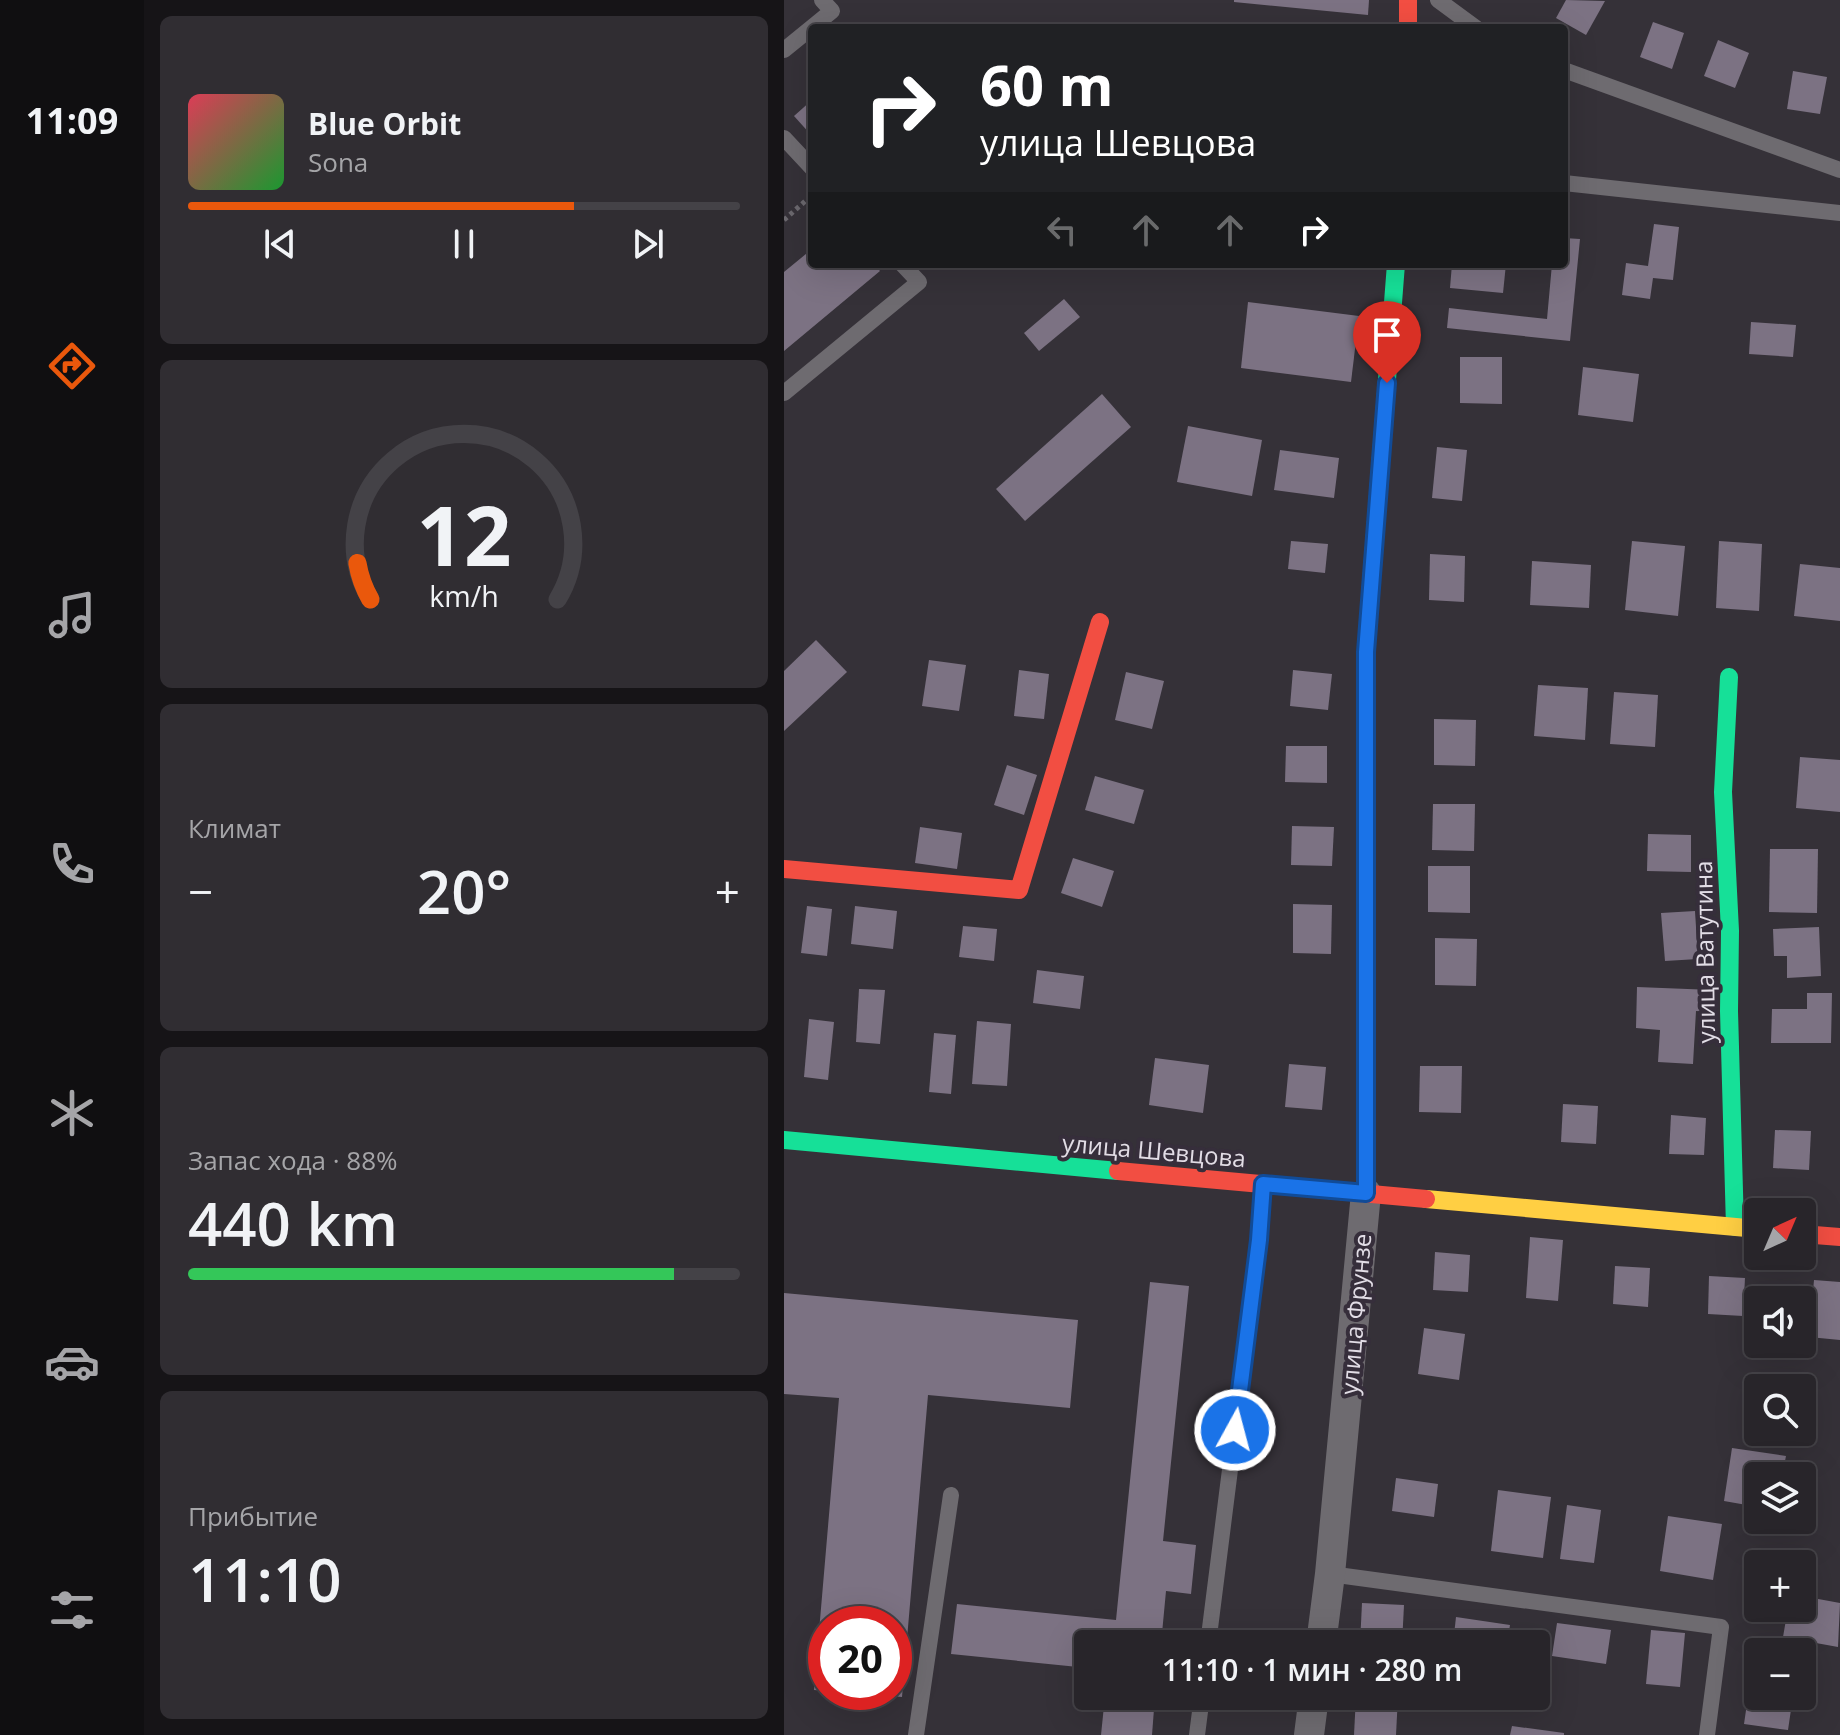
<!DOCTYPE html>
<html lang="ru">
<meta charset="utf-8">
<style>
body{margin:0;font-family:"Open Sans",sans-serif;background:#302d32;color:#f1f3f6;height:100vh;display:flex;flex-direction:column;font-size:30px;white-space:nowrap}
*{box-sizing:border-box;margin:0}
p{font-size:26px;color:#a5a5a8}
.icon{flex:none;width:44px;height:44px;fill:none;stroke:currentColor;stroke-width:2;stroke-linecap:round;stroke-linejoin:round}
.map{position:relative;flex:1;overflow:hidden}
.drawer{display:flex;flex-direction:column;gap:16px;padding:16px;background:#161417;width:640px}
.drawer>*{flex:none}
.banner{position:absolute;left:24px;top:24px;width:760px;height:244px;border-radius:8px;box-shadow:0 8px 32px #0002,0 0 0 2px #444247;background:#202124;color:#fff;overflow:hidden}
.needle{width:52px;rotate:44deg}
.controls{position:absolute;left:960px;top:1198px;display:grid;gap:16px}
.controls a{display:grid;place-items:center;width:72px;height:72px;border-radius:8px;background:#28252a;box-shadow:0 8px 32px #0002,0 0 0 2px #444247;font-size:40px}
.speed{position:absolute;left:24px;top:1606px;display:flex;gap:16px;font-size:40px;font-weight:700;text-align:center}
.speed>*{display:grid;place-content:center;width:104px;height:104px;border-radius:50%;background:#28252a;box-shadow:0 8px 32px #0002,0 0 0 2px #444247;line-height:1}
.speed .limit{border:12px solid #d22;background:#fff;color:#111}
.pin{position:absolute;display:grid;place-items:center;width:68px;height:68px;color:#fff;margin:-82px -34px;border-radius:50% 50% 50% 0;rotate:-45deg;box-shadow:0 0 8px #0007}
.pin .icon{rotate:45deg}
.me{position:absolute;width:88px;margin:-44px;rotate:7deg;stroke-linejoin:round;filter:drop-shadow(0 0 6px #0008)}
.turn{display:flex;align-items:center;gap:28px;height:168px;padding:0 40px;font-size:36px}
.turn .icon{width:104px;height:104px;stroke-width:2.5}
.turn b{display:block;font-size:56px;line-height:68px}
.lanes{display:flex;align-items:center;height:76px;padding:0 40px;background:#0003;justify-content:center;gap:40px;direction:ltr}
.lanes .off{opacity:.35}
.big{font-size:60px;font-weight:600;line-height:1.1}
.drawer .widget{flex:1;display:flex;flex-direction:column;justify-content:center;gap:12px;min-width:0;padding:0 28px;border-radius:12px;background:#302d32}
.drawer .dial{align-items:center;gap:0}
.dial svg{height:208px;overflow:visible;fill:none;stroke:#444247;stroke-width:7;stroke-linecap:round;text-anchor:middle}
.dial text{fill:#f1f3f6;stroke:none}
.song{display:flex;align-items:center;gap:24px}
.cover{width:96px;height:96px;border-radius:12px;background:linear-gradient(135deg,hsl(350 70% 55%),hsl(130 70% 35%))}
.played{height:8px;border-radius:4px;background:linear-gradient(90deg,#ea580c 70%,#444247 70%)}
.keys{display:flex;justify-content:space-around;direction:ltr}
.heat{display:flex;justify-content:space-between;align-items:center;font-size:44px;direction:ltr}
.charge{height:12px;border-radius:6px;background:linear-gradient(90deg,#34c759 88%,#444247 0)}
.trip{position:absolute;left:290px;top:1630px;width:476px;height:80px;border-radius:8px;background:#28252a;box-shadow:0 8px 32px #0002,0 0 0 2px #444247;font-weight:600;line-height:80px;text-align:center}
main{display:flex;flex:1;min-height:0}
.dock{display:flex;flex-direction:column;width:144px;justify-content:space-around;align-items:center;background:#100f11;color:#a5a5a8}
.dock .icon{width:56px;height:56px}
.dock .on{color:#ea580c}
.dock b{font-size:36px;color:#f1f3f6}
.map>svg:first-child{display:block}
.building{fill:#7c7283}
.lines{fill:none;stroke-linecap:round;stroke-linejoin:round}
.path{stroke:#6b686e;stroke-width:5;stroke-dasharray:4 4;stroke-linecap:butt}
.lane{stroke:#6e6b70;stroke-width:16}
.street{stroke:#6e6b70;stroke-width:30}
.fast{stroke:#16e098;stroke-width:18}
.slow{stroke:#ffcf43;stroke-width:18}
.jam{stroke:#f24e42;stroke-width:18}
.route-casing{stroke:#114b97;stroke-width:20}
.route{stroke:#1a73e8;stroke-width:14}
.labels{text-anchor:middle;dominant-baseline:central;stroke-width:8;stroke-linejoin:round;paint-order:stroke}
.street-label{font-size:24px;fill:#e2dde6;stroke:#362e3b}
</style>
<main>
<nav class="dock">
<b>11:09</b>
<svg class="icon on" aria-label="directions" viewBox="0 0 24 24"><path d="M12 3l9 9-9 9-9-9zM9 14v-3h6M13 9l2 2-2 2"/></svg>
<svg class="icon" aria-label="music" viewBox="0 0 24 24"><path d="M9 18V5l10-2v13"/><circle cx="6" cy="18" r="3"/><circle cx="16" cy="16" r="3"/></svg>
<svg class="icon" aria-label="phone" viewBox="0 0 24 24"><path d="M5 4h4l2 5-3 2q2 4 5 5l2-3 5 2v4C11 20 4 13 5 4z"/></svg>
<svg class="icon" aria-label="climate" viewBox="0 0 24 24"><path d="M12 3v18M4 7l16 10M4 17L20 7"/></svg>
<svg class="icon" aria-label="car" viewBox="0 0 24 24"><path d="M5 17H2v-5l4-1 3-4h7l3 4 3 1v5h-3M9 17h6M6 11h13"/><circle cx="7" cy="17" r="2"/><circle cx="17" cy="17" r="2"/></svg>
<svg class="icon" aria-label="filters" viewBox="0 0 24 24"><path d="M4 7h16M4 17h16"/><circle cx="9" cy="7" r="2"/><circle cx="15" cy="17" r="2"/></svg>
</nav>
<section class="drawer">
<div class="widget">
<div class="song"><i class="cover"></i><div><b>Blue Orbit</b><p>Sona</p></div></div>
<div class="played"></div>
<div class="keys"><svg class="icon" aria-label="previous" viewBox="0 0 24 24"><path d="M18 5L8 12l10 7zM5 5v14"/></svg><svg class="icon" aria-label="pause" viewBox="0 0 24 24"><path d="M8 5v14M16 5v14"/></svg><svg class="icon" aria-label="next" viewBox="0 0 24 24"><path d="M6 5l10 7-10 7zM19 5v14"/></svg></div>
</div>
<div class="widget dial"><svg viewBox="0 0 100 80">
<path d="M14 69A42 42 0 1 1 86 69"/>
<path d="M14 69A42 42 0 0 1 9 55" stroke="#ea580c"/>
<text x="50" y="56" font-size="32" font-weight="700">12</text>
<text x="50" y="72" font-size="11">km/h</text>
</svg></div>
<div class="widget"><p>Климат</p>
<div class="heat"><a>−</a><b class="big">20°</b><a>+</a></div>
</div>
<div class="widget"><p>Запас хода · 88%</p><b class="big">440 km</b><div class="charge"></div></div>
<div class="widget"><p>Прибытие</p><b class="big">11:10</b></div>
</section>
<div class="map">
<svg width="1056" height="1735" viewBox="0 0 1056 1735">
<rect width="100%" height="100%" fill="#353138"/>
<g class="building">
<path d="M450,0H585L584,15L450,2Z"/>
<path d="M782,0L821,1L802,35L772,18Z"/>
<path d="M869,22L900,33L888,69L856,57Z"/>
<path d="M934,40L965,53L951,88L920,76Z"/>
<path d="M1009,71L1043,77L1036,114L1003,109Z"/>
<path d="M28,100V136L10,116Z"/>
<path d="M870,224L895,227L889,280L869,278L866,299L838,295L842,263L864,266Z"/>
<path d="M780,238L796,239L786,341L663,328L665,308L763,319L768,264H780Z"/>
<path d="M28,249V264H90L96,271L0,351V272Z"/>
<path d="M668,264H722L719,293L666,288Z"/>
<path d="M280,299L296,317L255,351L240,333Z"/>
<path d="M464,302L575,316L567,382L457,368Z"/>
<path d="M967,322L1012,325L1009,357L965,354Z"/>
<path d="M676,357H718V404L676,403Z"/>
<path d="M799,367L855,374L849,422L794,415Z"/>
<path d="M318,394L347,427L241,521L212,489Z"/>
<path d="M404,426L478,440L468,496L393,482Z"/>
<path d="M653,447L683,450L678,501L648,498Z"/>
<path d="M496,450L555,458L550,498L490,490Z"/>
<path d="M507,541L544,544L541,573L504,569Z"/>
<path d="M848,541L901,546L894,616L841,610Z"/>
<path d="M935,541L978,544L975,611L932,608Z"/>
<path d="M646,554L681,556L680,602L645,600Z"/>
<path d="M748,561L807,565L805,608L746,605Z"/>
<path d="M1016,564L1056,568V621L1010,616Z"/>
<path d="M32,640L63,672L0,731V671Z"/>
<path d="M145,660L182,665L175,711L138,706Z"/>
<path d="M235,670L265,674L260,719L230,716Z"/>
<path d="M509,670L548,674L544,710L506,706Z"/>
<path d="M342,672L380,681L368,729L331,720Z"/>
<path d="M754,685L804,688L801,740L750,736Z"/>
<path d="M830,692L874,695L871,747L826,744Z"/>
<path d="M650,719L692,720L691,766L650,765Z"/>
<path d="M502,746H543V783L501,782Z"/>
<path d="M1016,757L1056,760V812L1012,808Z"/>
<path d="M223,765L253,775L240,815L210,805Z"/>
<path d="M311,776L360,790L350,824L301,810Z"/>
<path d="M649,804H691L690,851L648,850Z"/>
<path d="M508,826L550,827L548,866L507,865Z"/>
<path d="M136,827L178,833L173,869L131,863Z"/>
<path d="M864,834L907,835V872L863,871Z"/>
<path d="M986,849H1034L1033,913L985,912Z"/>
<path d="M289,858L330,871L318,907L277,893Z"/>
<path d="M644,866H686V913L644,912Z"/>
<path d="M509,904L548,905L547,954L509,953Z"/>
<path d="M23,906L48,909L43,956L17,953Z"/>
<path d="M71,906L113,911L109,949L67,944Z"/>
<path d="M911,911L914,959L881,961L877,913Z"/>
<path d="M179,926L213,929L210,961L175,957Z"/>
<path d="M1035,927L1037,976L1003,978V956H990L989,929Z"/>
<path d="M651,938L693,939L692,986L651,985Z"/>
<path d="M253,970L300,976L296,1009L249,1003Z"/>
<path d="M853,987L929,990L928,1012L912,1011L909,1064L874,1062L876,1030L852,1028Z"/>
<path d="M75,989L101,990L96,1044L72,1042Z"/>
<path d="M1023,993H1048L1047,1043H987L988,1009H1023Z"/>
<path d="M25,1019L50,1022L44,1080L20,1077Z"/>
<path d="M193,1021L227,1024L223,1086L188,1084Z"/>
<path d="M150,1033L172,1035L167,1094L145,1092Z"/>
<path d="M371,1058L425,1065L419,1113L365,1105Z"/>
<path d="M505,1064L542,1067L538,1110L501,1107Z"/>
<path d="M636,1066H678L677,1113L635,1112Z"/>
<path d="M779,1104L814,1106L812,1144L777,1142Z"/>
<path d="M887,1115L922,1118L920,1155L885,1154Z"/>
<path d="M991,1130L1027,1131L1025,1170L989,1168Z"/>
<path d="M746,1237L779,1240L774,1301L742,1298Z"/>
<path d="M651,1252L686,1255L684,1292L649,1290Z"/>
<path d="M831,1266L866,1268L864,1307L829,1304Z"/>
<path d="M925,1276L961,1278L959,1316L924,1314Z"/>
<path d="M1030,1280L1056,1282V1340L1025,1337Z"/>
<path d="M366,1282L405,1286L379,1541L412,1545L407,1594L382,1591L377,1644H304V1668L167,1654L173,1604L332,1620Z"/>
<path d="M0,1293L294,1320L286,1408L144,1395L118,1697L84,1694V1692H110V1624H42V1691L30,1690L55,1398L0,1394Z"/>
<path d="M640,1328L681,1334L675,1380L634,1374Z"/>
<path d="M948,1448L1002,1456L998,1476H974V1507L940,1501Z"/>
<path d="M612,1478L654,1484L650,1517L608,1511Z"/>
<path d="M714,1490L767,1497L759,1558L707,1551Z"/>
<path d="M783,1505L817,1510L810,1563L776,1559Z"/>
<path d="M884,1516L938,1524L929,1580L876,1571Z"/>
<path d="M1018,1596L1056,1603L1054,1647L999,1637L1004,1608H1018Z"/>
<path d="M578,1603L620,1605L618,1644H576Z"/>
<path d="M672,1617L726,1625L723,1644H669Z"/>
<path d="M773,1623L827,1630L822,1664L768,1656Z"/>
<path d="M867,1630L901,1633L896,1687L862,1684Z"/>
<path d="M968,1669L974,1670V1696H1009L1004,1730L960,1724Z"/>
<path d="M321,1696H371L368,1735H317Z"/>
<path d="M572,1696H614L612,1735H570Z"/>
<path d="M728,1726L780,1733V1735H726Z"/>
</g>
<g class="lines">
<path class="path" d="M0,220L28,195"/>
<g class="lane">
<path d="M654,0L692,28"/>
<path d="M0,50L48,11L38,0"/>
<path d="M780,70L1056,170"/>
<path d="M0,138L28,168"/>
<path d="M780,183L1056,213"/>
<path d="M0,393L135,282L118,264"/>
<path d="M546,1574L937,1627L923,1735"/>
<path d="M424,1644L475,1240L479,1185"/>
<path d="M132,1735L167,1495"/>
<path d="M413,1735L418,1696"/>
</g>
<g class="street">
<path d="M537,1644L546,1574L582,1193"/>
<path d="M525,1735L530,1696"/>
</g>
<g class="fast">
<path d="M588,572L612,264"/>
<path d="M945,677L939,792L946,931L945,1011L951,1227"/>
<path d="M0,1140L334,1171"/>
</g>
<g class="slow">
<path d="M582,1193V652L588,572"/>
<path d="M642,1199L974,1229"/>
</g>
<g class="jam">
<path d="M624,0V28"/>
<path d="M0,869L235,890L316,622"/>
<path d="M334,1171L642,1199"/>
<path d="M1018,1234L1056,1237"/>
</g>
</g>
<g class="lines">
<g class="route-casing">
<path id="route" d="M451,1430L475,1240L479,1184L582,1193V652L603,383"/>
</g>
<use href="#route" class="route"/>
</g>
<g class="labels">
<g class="street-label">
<text transform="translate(920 952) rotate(-91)">улица Ватутина</text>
<text transform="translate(370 1150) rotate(5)">улица Шевцова</text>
<text transform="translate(571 1314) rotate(-85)">улица Фрунзе</text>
</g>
</g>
</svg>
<div class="controls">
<a><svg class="needle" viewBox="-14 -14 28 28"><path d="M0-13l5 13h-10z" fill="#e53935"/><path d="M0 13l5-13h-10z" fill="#a5a5a8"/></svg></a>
<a><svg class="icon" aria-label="sound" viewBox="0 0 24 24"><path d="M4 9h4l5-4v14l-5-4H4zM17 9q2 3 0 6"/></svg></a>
<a><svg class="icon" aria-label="search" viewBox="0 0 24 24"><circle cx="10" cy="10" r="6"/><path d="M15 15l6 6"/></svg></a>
<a><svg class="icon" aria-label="layers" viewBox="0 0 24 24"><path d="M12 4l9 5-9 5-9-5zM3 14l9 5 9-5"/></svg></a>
<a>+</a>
<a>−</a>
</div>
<div class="speed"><div class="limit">20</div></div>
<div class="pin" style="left:603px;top:383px;background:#d93025"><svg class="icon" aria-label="arrive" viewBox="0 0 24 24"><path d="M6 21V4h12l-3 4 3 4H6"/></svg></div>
<svg class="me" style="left:451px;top:1430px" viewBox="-20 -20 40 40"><circle r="17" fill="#1a73e8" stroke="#fff" stroke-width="3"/><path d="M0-11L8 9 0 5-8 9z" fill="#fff"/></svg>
<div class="trip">11:10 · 1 мин · 280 m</div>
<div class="banner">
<div class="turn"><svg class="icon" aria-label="right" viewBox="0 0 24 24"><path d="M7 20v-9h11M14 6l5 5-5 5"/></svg><div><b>60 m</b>улица Шевцова</div></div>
<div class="lanes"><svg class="icon off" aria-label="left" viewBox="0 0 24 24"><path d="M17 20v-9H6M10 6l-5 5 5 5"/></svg><svg class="icon off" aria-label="ahead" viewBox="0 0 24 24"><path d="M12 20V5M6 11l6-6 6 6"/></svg><svg class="icon off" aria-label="ahead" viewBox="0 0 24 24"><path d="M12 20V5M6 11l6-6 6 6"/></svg><svg class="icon" aria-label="right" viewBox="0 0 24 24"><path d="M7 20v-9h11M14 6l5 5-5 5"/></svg></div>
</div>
</div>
</main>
